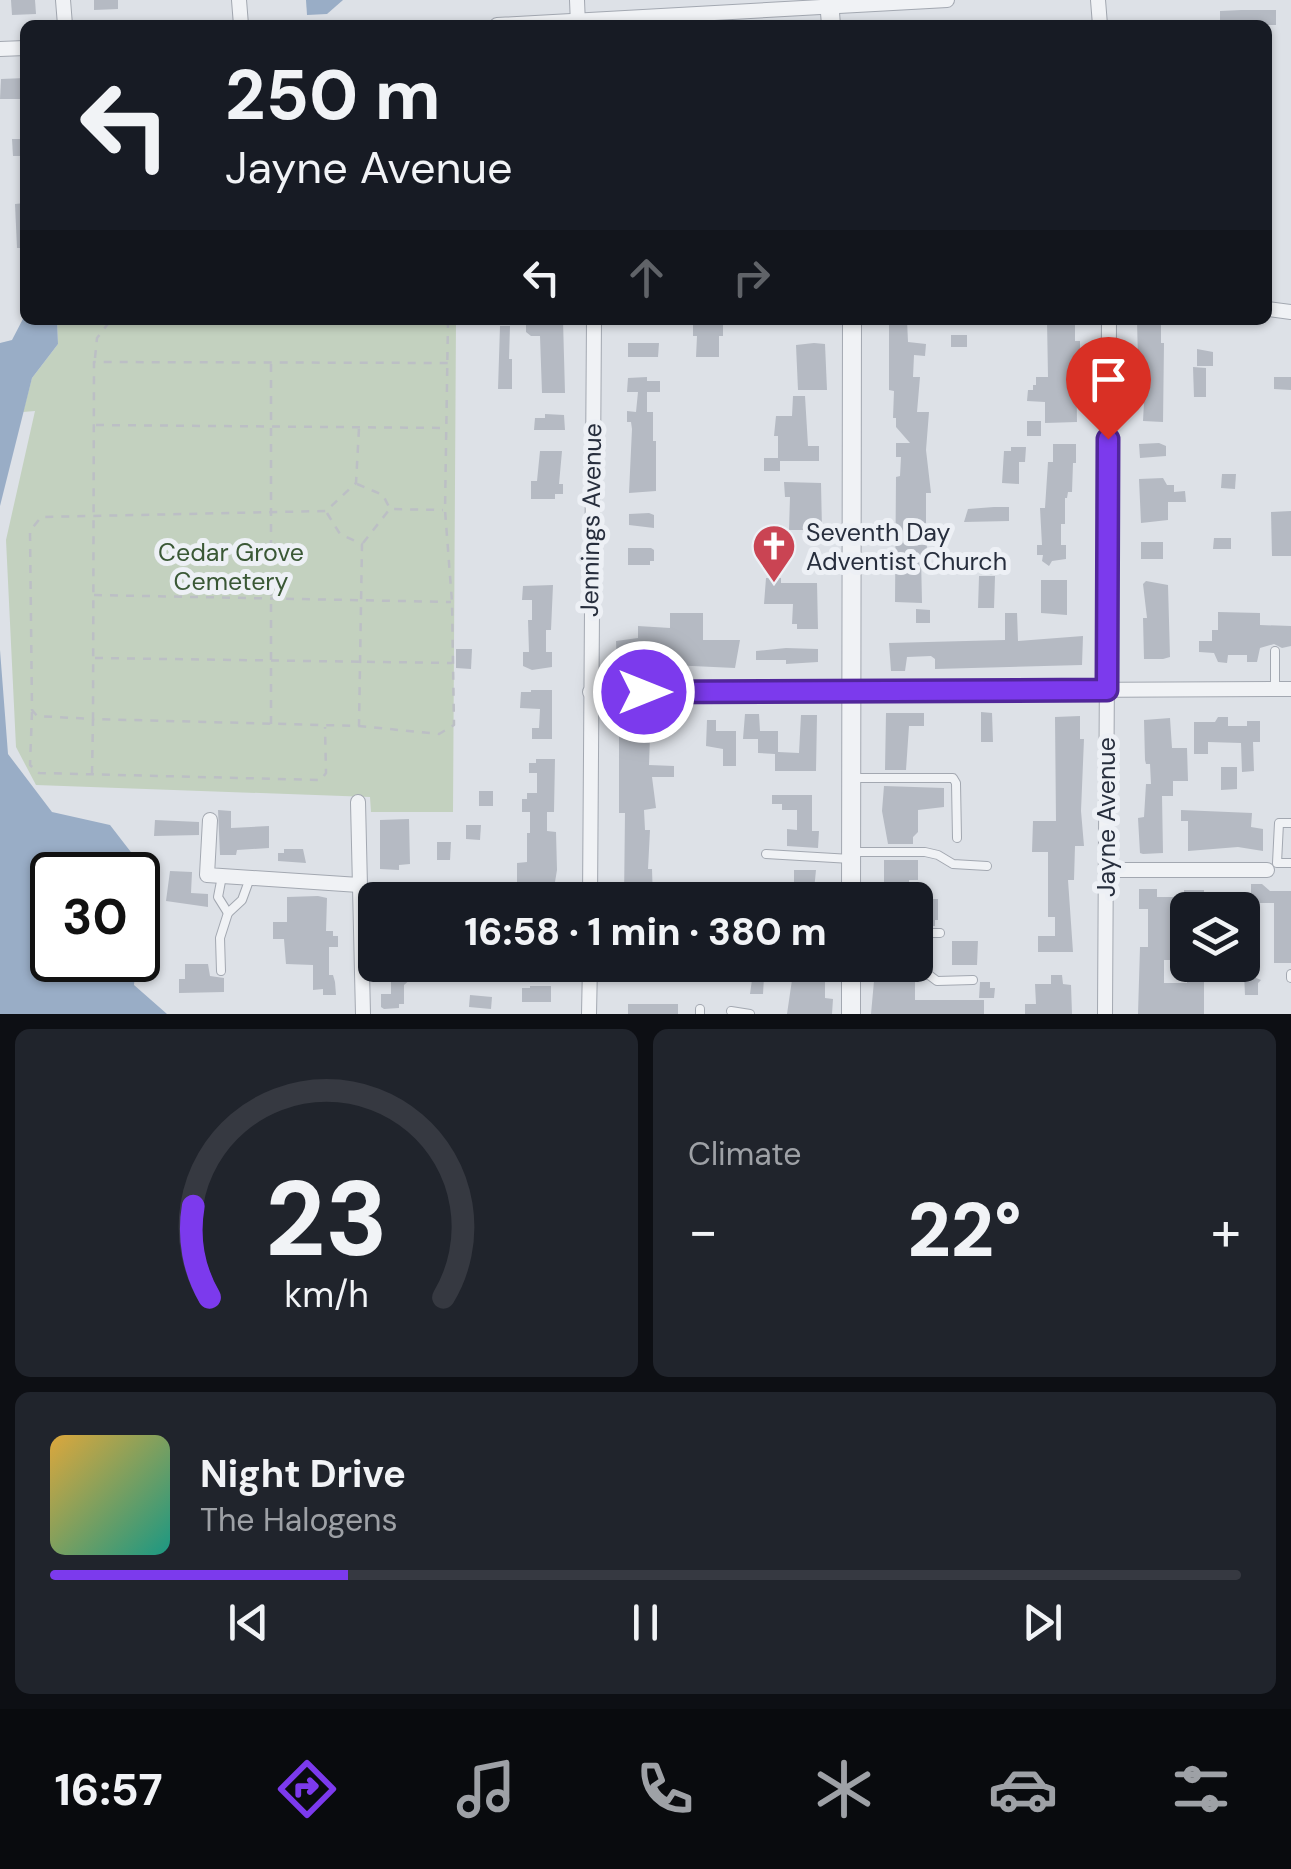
<!DOCTYPE html>
<meta charset="utf-8">
<style>
body{margin:0;font-family:"DM Sans",sans-serif;background:#20242c;color:#f1f3f6;height:100vh;display:flex;flex-direction:column;font-size:38px;white-space:nowrap}
*{box-sizing:border-box;margin:0}
p{font-size:32px;color:#9ea1a6}
.icon{flex:none;width:55px;height:55px;fill:none;stroke:currentColor;stroke-width:2;stroke-linecap:round;stroke-linejoin:round}
.map{position:relative;height:1014px;overflow:hidden}
.panel{display:flex;flex-direction:column;gap:15px;padding:15px;background:#0d0f14;flex:1}
.panel>*{flex:none}
.guide{position:absolute;left:20px;top:20px;width:1252px;height:305px;border-radius:15px;box-shadow:0 2px 8px #0004;background:#171b24;color:#f1f3f6;overflow:hidden}
.controls{position:absolute;left:1170px;top:892px;display:grid;gap:20px}
.controls a{display:grid;place-items:center;width:90px;height:90px;border-radius:15px;background:#171b24;box-shadow:0 2px 8px #0004;font-size:50px}
.speed{position:absolute;left:30px;top:852px;display:flex;gap:20px;font-size:50px;font-weight:700;text-align:center}
.speed>*{display:grid;place-content:center;width:130px;height:130px;border-radius:50%;background:#171b24;box-shadow:0 2px 8px #0004;line-height:1}
.speed .limit{border:5px solid #111;border-radius:15px;background:#fff;color:#111}
.pin{position:absolute;display:grid;place-items:center;width:85px;height:85px;color:#fff;margin:-102px -42px;border-radius:50% 50% 50% 0;rotate:-45deg;box-shadow:0 0 10px #0007}
.pin .icon{rotate:45deg}
.me{position:absolute;width:110px;margin:-55px;rotate:90deg;stroke-linejoin:round;filter:drop-shadow(0 0 8px #0008)}
.turn{display:flex;align-items:center;gap:35px;height:210px;padding:0 40px;font-size:45px}
.turn .icon{width:130px;height:130px;stroke-width:2.5}
.turn b{display:block;font-size:70px;line-height:85px}
.lanes{display:flex;align-items:center;height:95px;padding:0 40px;background:#0003;justify-content:center;gap:50px;direction:ltr}
.lanes .off{opacity:.35}
.big{font-size:75px;font-weight:800;line-height:1.1}
.panel .tile{flex:1;display:flex;flex-direction:column;justify-content:center;gap:15px;min-width:0;padding:0 35px;border-radius:15px;background:#20242c}
.panel .dial{align-items:center;gap:0}
.dial svg{height:260px;overflow:visible;fill:none;stroke:#363941;stroke-width:7;stroke-linecap:round;text-anchor:middle}
.dial text{fill:#f1f3f6;stroke:none}
.song{display:flex;align-items:center;gap:30px}
.cover{width:120px;height:120px;border-radius:15px;background:linear-gradient(135deg,hsl(40 70% 55%),hsl(170 70% 35%))}
.played{height:10px;border-radius:5px;background:linear-gradient(90deg,#7c3aed 25%,#363941 25%)}
.keys{display:flex;justify-content:space-around;direction:ltr}
.heat{display:flex;justify-content:space-between;align-items:center;font-size:55px;direction:ltr}
.panel .tiles{flex:1;display:grid;gap:15px;grid-template-columns:1fr 1fr}
.tile:last-child{grid-column:span 2}
.trip{position:absolute;left:358px;top:882px;width:575px;height:100px;border-radius:15px;background:#171b24;box-shadow:0 2px 8px #0004;font-weight:800;line-height:100px;text-align:center}
.dock{display:flex;height:160px;justify-content:space-around;align-items:center;background:#090b0e;color:#9ea1a6}
.dock .icon{width:70px;height:70px}
.dock .current{color:#7c3aed}
.dock b{font-size:45px;color:#f1f3f6}
.map>svg:first-child{display:block}
.green{fill:#c3d1bf}
.water{fill:#99adc6}
.building{fill:#b5bac3}
.lines{fill:none;stroke-linecap:round;stroke-linejoin:round}
.service-casing{stroke:#a3a8b1;stroke-width:10}
.minor-casing{stroke:#a3a8b1;stroke-width:16}
.tertiary-casing{stroke:#a3a8b1;stroke-width:20}
.path{stroke:#bcbfc5;stroke-width:2.5;stroke-dasharray:8 8;stroke-linecap:butt}
.service{stroke:#f0f2f5;stroke-width:8}
.minor{stroke:#f0f2f5;stroke-width:14}
.tertiary{stroke:#f0f2f5;stroke-width:18}
.route-casing{stroke:#51269a;stroke-width:25}
.route{stroke:#7c3aed;stroke-width:18}
.labels{text-anchor:middle;dominant-baseline:central;stroke-width:10;stroke-linejoin:round;paint-order:stroke}
.street-label{font-size:25px;fill:#272e3d;stroke:#edf0f5}
.poi-label{font-size:25px;fill:#272e3d;stroke:#edf0f5;text-anchor:start}
.park-label{font-size:25px;fill:#3a5835;stroke:#edf0f5}
</style>
<div class="map">
<svg width="1291" height="1014" viewBox="0 0 1291 1014">
<rect width="100%" height="100%" fill="#dde1e7"/>
<path class="green" d="M57,320H456L453,812H371L370,797L36,785L16,747L6,540L35,411L23,412L32,378L58,344Z"/>
<g class="water">
<path d="M306,0H343L327,14L307,15Z"/>
<path d="M25,315V320H57L58,344L32,378L0,506V343L12,340Z"/>
<path d="M0,650L8,754L52,812L110,825L144,869L138,947V875H52V960H136L134,985L167,1014H0Z"/>
</g>
<g class="building">
<path d="M11,0H35L36,14L12,15Z"/>
<path d="M94,0H118V9L94,10Z"/>
<path d="M1241,10H1276V25H1220V11Z"/>
<path d="M25,78V99H0L1,79Z"/>
<path d="M12,139H25V156H13Z"/>
<path d="M25,203V248H17L15,204Z"/>
<path d="M526,320H563L565,393H542L540,336H531L526,332Z"/>
<path d="M889,320H907L908,342L926,344L925,356L914,355L913,377H920L917,412H929L926,450L931,493H926V523H916V545H927L926,558L921,557L922,603L895,602L896,477L900,476L901,457H896V443H910L896,427V418H893L894,391L889,390Z"/>
<path d="M1047,320H1075V341H1080V356H1076L1077,422L1045,423V402L1027,401L1028,390H1033V385H1036V377H1048Z"/>
<path d="M1137,320H1161V343H1164L1163,422L1143,421L1144,402L1139,400Z"/>
<path d="M693,324H723V336H719V357H696L697,336H693Z"/>
<path d="M500,326H510L509,359H512V389H498Z"/>
<rect x="951" y="335" width="16" height="12"/>
<path d="M628,343H659L658,357H628Z"/>
<path d="M814,343L825,344L827,390H798L796,345Z"/>
<path d="M1197,349L1213,352V366H1197Z"/>
<path d="M1193,367L1206,368V397H1194Z"/>
<path d="M647,377V381H660V392H647V412H653V441H656V491L629,493L632,429L631,422H627V411L636,412L638,392H627L628,378Z"/>
<path d="M1274,377H1291V390L1274,389Z"/>
<path d="M793,396H805L808,446H819V461H780V471H764V458H778V436H774L776,416H792Z"/>
<path d="M545,414L564,415L565,430H534L535,418H545Z"/>
<rect x="1027" y="421" width="14" height="15"/>
<path d="M1159,443L1166,446V456L1140,458L1139,444Z"/>
<path d="M1053,444H1076V463H1073L1072,492H1068L1067,498H1065V524H1061V545H1066V559L1052,561L1049,566L1042,561L1043,555H1037V545H1042L1040,508H1045L1048,462H1053Z"/>
<path d="M1011,447H1026L1025,462H1019V484L1002,483L1004,451H1011Z"/>
<path d="M540,451H562L559,484H563V494H555V499H531V481H537Z"/>
<path d="M1222,474H1236L1235,489L1221,488Z"/>
<path d="M1163,478L1167,485H1174V492L1185,491L1186,502H1168V520L1141,523L1139,479Z"/>
<path d="M784,482L821,483L822,530H789L790,497H785Z"/>
<path d="M994,507H1009V521L964,522L968,509Z"/>
<path d="M1291,511V556H1272L1271,512Z"/>
<path d="M649,513L654,515V528L629,525V514Z"/>
<path d="M1214,538H1231V549H1213Z"/>
<rect x="1141" y="542" width="22" height="17"/>
<path d="M628,548H651L654,550V561H650V565H628Z"/>
<path d="M979,576H995L994,608H978Z"/>
<path d="M766,578H781V583H817L818,629H797V624H792L793,604H764Z"/>
<path d="M1041,580H1067V615L1041,613Z"/>
<path d="M1146,581L1168,585L1170,657L1163,659H1144L1143,618H1147L1143,584Z"/>
<path d="M553,585L551,630H546V652H552V667L532,670L523,666V652H529L528,620H532V600H522L523,586Z"/>
<path d="M916,609L930,610V623H916Z"/>
<path d="M1218,612L1260,613V625L1291,626V646L1282,648L1274,644L1260,648L1257,662H1247V655H1228L1227,663L1218,662L1214,653L1199,652V641H1212V630H1218Z"/>
<path d="M670,613H703V640H740L735,668L671,665L617,667L616,641L638,638V626L670,628Z"/>
<path d="M1005,613H1017L1018,641L1083,636L1082,665L935,669V659L931,656L907,657L905,671H891L889,643L1005,640Z"/>
<path d="M786,648L818,649V662L786,664V660H756V651Z"/>
<path d="M456,649H472L471,669L456,668Z"/>
<path d="M531,690H552V739H532V728H539L540,709L520,708L521,692H531Z"/>
<path d="M981,712L992,713L993,742H981Z"/>
<path d="M886,713H924V726H909L906,770H885Z"/>
<path d="M745,714H759L760,731H778V752L799,753L801,715H817L816,771H775V754L758,753V739H743Z"/>
<path d="M619,715H644L647,716V723L670,724V736H650L649,765L674,766V777H652L656,808L644,810L645,830H650L648,869H652L653,900H624L625,813H619Z"/>
<path d="M1080,716V739H1084L1081,811L1084,846H1075L1074,880H1068L1073,952H1038V936H1055V917H1048V852H1032L1033,821H1056L1055,717Z"/>
<path d="M1218,717H1228V726H1247V721H1260V742H1253L1254,771L1242,772L1241,743L1208,742V754H1194V722H1215Z"/>
<path d="M1170,718L1172,748H1187L1188,781H1173V796H1162L1163,853L1143,854L1140,853L1138,818L1144,817L1146,784H1151L1150,764H1146L1145,760L1144,720Z"/>
<path d="M707,720H716V731H736V766H723V749L706,746Z"/>
<path d="M536,759H555L554,812H547V831L556,832L557,870L555,882H540V900H517V863L527,862V833H530V812H522V799H527V793H537V773H529V763H536Z"/>
<path d="M1221,767H1237V789L1221,790Z"/>
<path d="M884,786L944,788V807L918,810V832L913,837V844H888L882,811Z"/>
<rect x="479" y="791" width="14" height="15"/>
<path d="M772,795H812V831H819L818,848L787,846V829L797,830V810H782V804H772Z"/>
<path d="M218,810L231,811V828L269,826V848L237,850L236,855H220Z"/>
<path d="M1181,810L1252,813L1251,827L1263,829V851L1238,847L1188,851V821H1181Z"/>
<path d="M409,819L410,864L399,865V870L380,869V820Z"/>
<path d="M155,820L199,822V835L154,836Z"/>
<path d="M466,825H481L480,840L466,839Z"/>
<path d="M437,842H451L450,860H437Z"/>
<path d="M284,849H303L306,863L278,861V853H284Z"/>
<path d="M884,860H918V880H909V900H884Z"/>
<path d="M794,870H816L813,900H794Z"/>
<path d="M170,871L192,872L191,893L208,894V907L166,901Z"/>
<path d="M1251,884H1262L1270,891H1291V963H1274V903H1251Z"/>
<path d="M1139,889H1157V897H1184V890H1204V896H1212V907L1176,910L1171,960H1164V983H1187V965H1197L1198,982H1204V1014H1138L1140,947H1148V909H1139Z"/>
<path d="M318,896L327,898L326,931H333V936H338V947H329V975H333L335,982L336,995H323V989L313,990V965L286,964L284,939H273V922H287V897Z"/>
<path d="M915,899H938V920H935V926H922V920H915Z"/>
<path d="M952,941H978L977,965H952Z"/>
<path d="M185,964H208L210,976L224,978V992L179,993V979H185Z"/>
<path d="M391,965H419L423,967L422,977H413L404,985V1004H399V1008L384,1009L381,1007V994H391Z"/>
<rect x="622" y="965" width="35" height="12"/>
<path d="M754,965H781V977H764L763,994H750Z"/>
<path d="M806,966H825V998L833,999L832,1014H787L793,973L806,972Z"/>
<path d="M875,970L915,974V1000H984V1014H871Z"/>
<path d="M1244,973L1261,980L1258,983V995H1245Z"/>
<path d="M1051,975H1062L1063,984L1071,985L1072,1014H1025V1004H1036L1035,984H1051Z"/>
<path d="M980,982H990V988H995L994,998H979Z"/>
<path d="M530,986H551V1002H522V988H530Z"/>
<path d="M470,995L492,997L491,1009L469,1007Z"/>
<rect x="628" y="1004" width="50" height="10"/>
</g>
<g class="lines">
<g class="service-casing">
<g id="service">
<path d="M1275,651V689"/>
<path d="M852,778H953L956,783L957,838"/>
<path d="M1291,823H1279L1277,863H1291"/>
<path d="M851,852H925L938,855L953,864L987,866"/>
<path d="M766,854L851,859"/>
<path d="M222,876L218,897L228,913"/>
<path d="M915,933H940"/>
<path d="M881,965L917,966L937,981L973,980"/>
<path d="M221,971L220,938L228,913L242,900L250,878"/>
<path d="M1291,974V978"/>
<path d="M731,1011L750,1014"/>
<path d="M700,1014V1009"/>
</g>
</g>
<g class="minor-casing">
<g id="minor">
<path d="M63,0L65,25"/>
<path d="M239,0L241,25"/>
<path d="M577,0L578,25"/>
<path d="M1098,0L1100,25"/>
<path d="M497,25L947,0"/>
<path d="M0,49L25,48"/>
<path d="M1268,309L1291,312"/>
<path d="M590,692L1291,689"/>
<path d="M358,802L363,1014"/>
<path d="M210,820L207,875L359,885"/>
<path d="M1106,870H1267"/>
<path d="M590,900L594,320"/>
<path d="M589,1014L590,965"/>
<path d="M1105,1014L1109,320"/>
</g>
</g>
<g class="tertiary-casing">
<g id="tertiary">
<path d="M829,0L831,25"/>
<path d="M851,900L852,320"/>
<path d="M851,965V1014"/>
</g>
</g>
<g class="path">
<path d="M448,320L445,510L452,602L454,725L439,734L359,726L93,719L94,362L449,363"/>
<path d="M95,358L97,338L111,320"/>
<path d="M96,425L448,428"/>
<path d="M357,484L383,495L390,509L443,510"/>
<path d="M327,513L340,534L362,544L359,726"/>
<path d="M363,543L389,510"/>
<path d="M94,595L451,602"/>
<path d="M95,658L452,663"/>
<path d="M32,712L30,765L39,773L321,780L326,773L325,727"/>
<path d="M271,724V363"/>
<path d="M92,774L93,719L37,716L32,710L30,531L41,517L326,511L356,483L359,428"/>
</g>
<use href="#service" class="service"/>
<use href="#minor" class="minor"/>
<use href="#tertiary" class="tertiary"/>
</g>
<g class="lines">
<g class="route-casing">
<path id="route" d="M644,692L1107,690L1108,439"/>
</g>
<use href="#route" class="route"/>
</g>
<defs>
<g id="church-pin" transform="scale(2.25)"><path d="M0 17L-7.5 6A9.5 9.5 0 1 1 7.5 6Z" fill="#ca4453" stroke="#edf0f5"/><path d="M-1.2-6h2.4v3.5h3.3v2.4h-3.3V6h-2.4V-.1h-3.3v-2.4h3.3Z" fill="#fff"/></g>
</defs>
<g fill-rule="evenodd">
<use href="#church-pin" x="774" y="546"/>
</g>
<g class="labels">
<g class="street-label">
<text transform="translate(591 520) rotate(-89)">Jennings Avenue</text>
<text transform="translate(1106 817) rotate(-90)">Jayne Avenue</text>
</g>
<g class="poi-label">
<text x="806" y="532">Seventh Day<tspan x="806" dy="29">Adventist Church</tspan></text>
</g>
<g class="park-label">
<text x="231" y="552">Cedar Grove<tspan x="231" dy="29">Cemetery</tspan></text>
</g>
</g>
</svg>
<div class="controls">
<a><svg class="icon" aria-label="layers" viewBox="0 0 24 24"><path d="M12 4l9 5-9 5-9-5zM3 14l9 5 9-5"/></svg></a>
</div>
<div class="speed"><div class="limit">30</div></div>
<div class="pin" style="left:1108px;top:439px;background:#d93025"><svg class="icon" aria-label="arrive" viewBox="0 0 24 24"><path d="M6 21V4h12l-3 4 3 4H6"/></svg></div>
<svg class="me" style="left:644px;top:692px" viewBox="-20 -20 40 40"><circle r="17" fill="#7c3aed" stroke="#fff" stroke-width="3"/><path d="M0-11L8 9 0 5-8 9z" fill="#fff"/></svg>
<div class="trip">16:58 · 1 min · 380 m</div>
<div class="guide">
<div class="turn"><svg class="icon" aria-label="left" viewBox="0 0 24 24"><path d="M17 20v-9H6M10 6l-5 5 5 5"/></svg><div><b>250 m</b>Jayne Avenue</div></div>
<div class="lanes"><svg class="icon" aria-label="left" viewBox="0 0 24 24"><path d="M17 20v-9H6M10 6l-5 5 5 5"/></svg><svg class="icon off" aria-label="ahead" viewBox="0 0 24 24"><path d="M12 20V5M6 11l6-6 6 6"/></svg><svg class="icon off" aria-label="right" viewBox="0 0 24 24"><path d="M7 20v-9h11M14 6l5 5-5 5"/></svg></div>
</div>
</div>
<section class="panel">
<div class="tiles">
<div class="tile dial"><svg viewBox="0 0 100 80">
<path d="M14 69A42 42 0 1 1 86 69"/>
<path d="M14 69A42 42 0 0 1 9 41" stroke="#7c3aed"/>
<text x="50" y="56" font-size="32" font-weight="700">23</text>
<text x="50" y="72" font-size="11">km/h</text>
</svg></div>
<div class="tile"><p>Climate</p>
<div class="heat"><a>−</a><b class="big">22°</b><a>+</a></div>
</div>
<div class="tile">
<div class="song"><i class="cover"></i><div><b>Night Drive</b><p>The Halogens</p></div></div>
<div class="played"></div>
<div class="keys"><svg class="icon" aria-label="previous" viewBox="0 0 24 24"><path d="M18 5L8 12l10 7zM5 5v14"/></svg><svg class="icon" aria-label="pause" viewBox="0 0 24 24"><path d="M8 5v14M16 5v14"/></svg><svg class="icon" aria-label="next" viewBox="0 0 24 24"><path d="M6 5l10 7-10 7zM19 5v14"/></svg></div>
</div>
</div>
</section>
<nav class="dock">
<b>16:57</b>
<svg class="icon current" aria-label="directions" viewBox="0 0 24 24"><path d="M12 3l9 9-9 9-9-9zM9 14v-3h6M13 9l2 2-2 2"/></svg>
<svg class="icon" aria-label="music" viewBox="0 0 24 24"><path d="M9 18V5l10-2v13"/><circle cx="6" cy="18" r="3"/><circle cx="16" cy="16" r="3"/></svg>
<svg class="icon" aria-label="phone" viewBox="0 0 24 24"><path d="M5 4h4l2 5-3 2q2 4 5 5l2-3 5 2v4C11 20 4 13 5 4z"/></svg>
<svg class="icon" aria-label="climate" viewBox="0 0 24 24"><path d="M12 3v18M4 7l16 10M4 17L20 7"/></svg>
<svg class="icon" aria-label="car" viewBox="0 0 24 24"><path d="M5 17H2v-5l4-1 3-4h7l3 4 3 1v5h-3M9 17h6M6 11h13"/><circle cx="7" cy="17" r="2"/><circle cx="17" cy="17" r="2"/></svg>
<svg class="icon" aria-label="filters" viewBox="0 0 24 24"><path d="M4 7h16M4 17h16"/><circle cx="9" cy="7" r="2"/><circle cx="15" cy="17" r="2"/></svg>
</nav>
